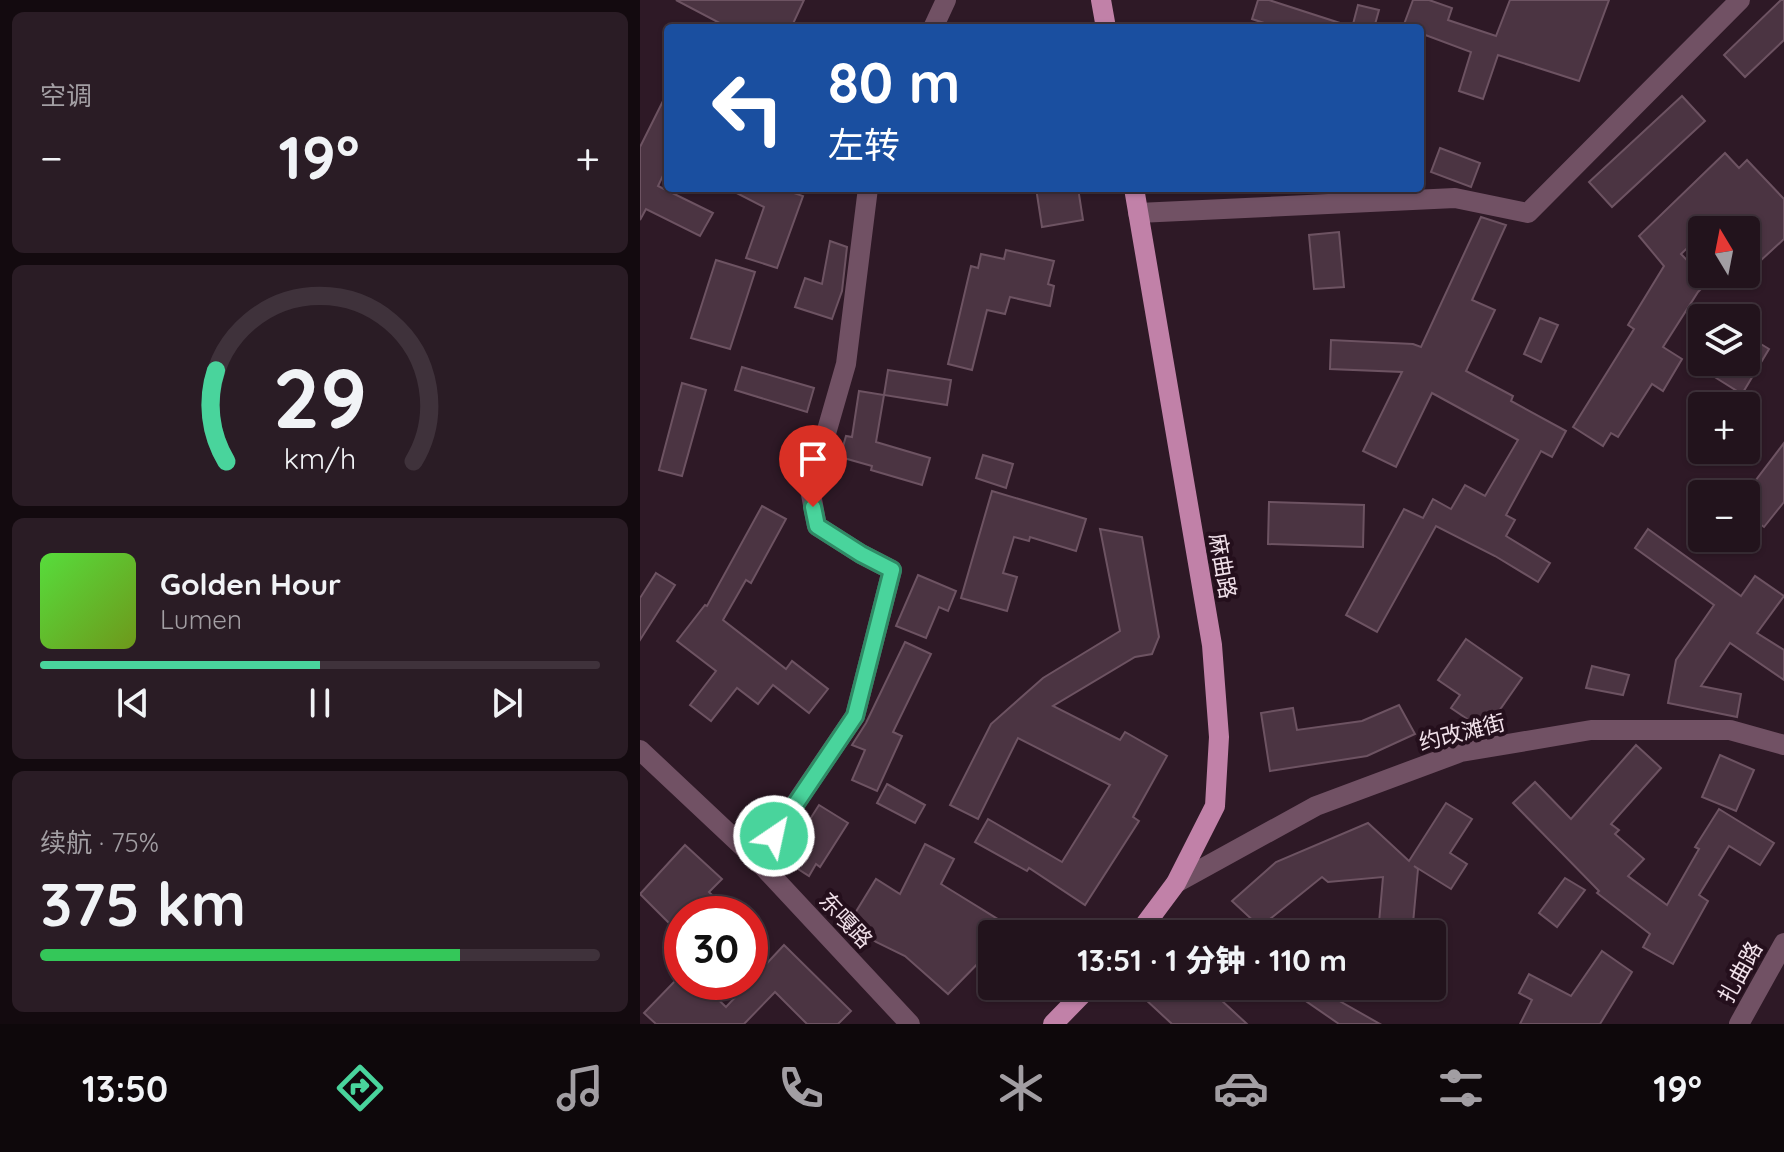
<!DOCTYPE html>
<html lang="zh">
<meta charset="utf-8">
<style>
body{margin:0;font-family:Quicksand,"Noto Sans SC",sans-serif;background:#2a1c25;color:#f1f3f6;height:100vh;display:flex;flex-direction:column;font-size:30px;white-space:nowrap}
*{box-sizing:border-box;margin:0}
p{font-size:26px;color:#a29ea3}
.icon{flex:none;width:44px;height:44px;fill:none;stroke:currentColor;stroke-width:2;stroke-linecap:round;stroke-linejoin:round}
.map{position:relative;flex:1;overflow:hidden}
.details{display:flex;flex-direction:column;gap:12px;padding:12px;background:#130a0f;width:640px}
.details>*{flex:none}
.top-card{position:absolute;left:24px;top:24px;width:760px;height:168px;border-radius:8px;box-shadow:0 2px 6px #0004,0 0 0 2px #3f323b;background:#1a4fa0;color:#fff;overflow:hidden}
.needle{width:52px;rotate:350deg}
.fabs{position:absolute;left:1048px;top:216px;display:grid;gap:16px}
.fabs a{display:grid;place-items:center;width:72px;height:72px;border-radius:8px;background:#22131c;box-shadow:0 2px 6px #0004,0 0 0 2px #3f323b;font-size:40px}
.speed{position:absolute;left:24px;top:896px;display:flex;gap:16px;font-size:40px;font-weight:700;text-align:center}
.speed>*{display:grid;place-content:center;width:104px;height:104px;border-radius:50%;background:#22131c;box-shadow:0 2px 6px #0004,0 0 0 2px #3f323b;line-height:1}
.speed .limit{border:12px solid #d22;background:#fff;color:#111}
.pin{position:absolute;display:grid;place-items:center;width:68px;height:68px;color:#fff;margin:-82px -34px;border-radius:50% 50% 50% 0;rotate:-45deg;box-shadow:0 0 8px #0007}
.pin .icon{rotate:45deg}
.me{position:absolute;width:88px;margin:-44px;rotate:34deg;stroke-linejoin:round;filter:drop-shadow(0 0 6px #0008)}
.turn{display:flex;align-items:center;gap:28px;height:168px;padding:0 32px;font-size:36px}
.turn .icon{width:104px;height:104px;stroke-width:2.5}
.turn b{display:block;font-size:56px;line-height:68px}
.big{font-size:60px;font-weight:800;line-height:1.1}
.details .tile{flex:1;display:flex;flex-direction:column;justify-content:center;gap:12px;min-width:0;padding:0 28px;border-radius:12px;background:#2a1c25}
.details .dial{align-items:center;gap:0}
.dial svg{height:208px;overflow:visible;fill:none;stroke:#3f323b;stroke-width:7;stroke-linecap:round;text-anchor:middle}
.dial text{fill:#f1f3f6;stroke:none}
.song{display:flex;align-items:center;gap:24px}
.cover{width:96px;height:96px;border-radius:12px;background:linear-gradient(135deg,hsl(110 70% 55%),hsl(80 70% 35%))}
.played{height:8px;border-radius:4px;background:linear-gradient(90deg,#49d49c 50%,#3f323b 50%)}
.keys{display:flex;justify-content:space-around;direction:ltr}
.heat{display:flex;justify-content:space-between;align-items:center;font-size:44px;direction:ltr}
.charge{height:12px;border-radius:6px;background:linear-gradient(90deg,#34c759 75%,#3f323b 0)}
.trip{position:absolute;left:338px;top:920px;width:468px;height:80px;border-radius:8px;background:#22131c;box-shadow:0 2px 6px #0004,0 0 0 2px #3f323b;font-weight:800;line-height:80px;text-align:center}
.tab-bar{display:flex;height:128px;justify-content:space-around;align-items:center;background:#0e080b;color:#a29ea3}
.tab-bar .icon{width:56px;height:56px}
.tab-bar .current{color:#49d49c}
.tab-bar b{font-size:36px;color:#f1f3f6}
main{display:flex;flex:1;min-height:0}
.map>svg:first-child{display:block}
.building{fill:#4b3442;stroke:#6d5362;stroke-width:2}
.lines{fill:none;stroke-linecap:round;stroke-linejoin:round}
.minor{stroke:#715164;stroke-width:20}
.major{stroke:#c181a8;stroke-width:20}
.route-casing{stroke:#2f8a65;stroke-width:20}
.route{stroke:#49d49c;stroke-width:14}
.labels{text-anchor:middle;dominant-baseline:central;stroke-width:8;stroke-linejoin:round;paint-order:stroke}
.street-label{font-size:22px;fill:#f1e1ea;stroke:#240f1c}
</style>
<main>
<section class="details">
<div class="tile"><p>空调</p>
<div class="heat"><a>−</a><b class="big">19°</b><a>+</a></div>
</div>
<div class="tile dial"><svg viewBox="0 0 100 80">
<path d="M14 69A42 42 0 1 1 86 69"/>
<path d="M14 69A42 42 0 0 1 10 34" stroke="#49d49c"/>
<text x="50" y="56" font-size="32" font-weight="700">29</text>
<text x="50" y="72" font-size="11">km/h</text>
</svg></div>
<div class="tile">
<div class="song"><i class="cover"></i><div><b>Golden Hour</b><p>Lumen</p></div></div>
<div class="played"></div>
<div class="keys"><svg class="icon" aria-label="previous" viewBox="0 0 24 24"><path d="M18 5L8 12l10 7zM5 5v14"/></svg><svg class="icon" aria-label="pause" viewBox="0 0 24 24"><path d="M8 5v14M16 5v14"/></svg><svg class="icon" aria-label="next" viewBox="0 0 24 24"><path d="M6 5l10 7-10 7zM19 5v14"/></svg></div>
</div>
<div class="tile"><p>续航 · 75%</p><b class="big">375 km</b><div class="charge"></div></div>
</section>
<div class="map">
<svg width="1144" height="1024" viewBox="0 0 1144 1024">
<rect width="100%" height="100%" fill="#2e1926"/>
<g class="building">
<path d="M36,0H164L151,28H89Z"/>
<path d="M618,0H629L703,24L702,28H639L612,19Z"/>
<path d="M773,0H789L812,8L808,20L856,36L870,0H969L939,81L858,55L843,99L819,91L831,52L780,33V28L763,27Z"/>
<path d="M1141,0H1144V40L1105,77L1084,55Z"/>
<path d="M718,5L739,10L734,28H712Z"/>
<path d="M28,91V165L18,186L73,213L60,236L6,209L0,220V147Z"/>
<path d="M1042,96L1065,121L972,207L949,182Z"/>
<path d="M800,148L840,163L831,187L791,172Z"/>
<path d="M1085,153L1099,168L1107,160L1144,199V239L1106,274V230H1062V234L1041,254L1068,282L1058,292L1023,347L1042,359L1023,391L1012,384L978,437L971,433L963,446L933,427L994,329L988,325L1024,266L999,236Z"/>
<path d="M87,188H139L163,196L137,268L106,258L124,207Z"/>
<path d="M396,188H438L443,220L402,227Z"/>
<path d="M841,217L866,225L832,300L855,310L826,371L873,396L871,401L926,431L912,457L901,451L866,515L875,520L866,536L910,563L898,582L855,556L796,526L737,632L706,615L764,509L783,518L793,499L811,509L825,485L845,496L878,440L792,393L756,467L723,451L762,372L690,369L691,340L773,344L781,347Z"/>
<path d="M699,232L704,287L674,289L669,235Z"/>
<path d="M190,241L207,247L202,291L192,319L155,307L165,278L182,284Z"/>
<path d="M366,250L414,261L408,284L414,286L410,306L370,297L365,314L347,310L332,370L308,364L331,266L338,268L341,254L364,259Z"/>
<path d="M76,260L115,272L90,349L51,338Z"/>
<path d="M900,318L918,325L901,362L884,354Z"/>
<path d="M1106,335L1129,349L1102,394L1073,376L1081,362H1106Z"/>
<path d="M102,367L174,388L167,412L95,390Z"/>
<path d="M248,370L311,380L307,405L244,395Z"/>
<path d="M42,383L66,390L42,476L19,470Z"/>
<path d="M219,391L244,395L236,442L290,458L282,485L231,470L232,466L200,457L206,436L212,437Z"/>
<path d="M1144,443V502L1124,527L1106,514V493Z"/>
<path d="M343,455L373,464L366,488L336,478Z"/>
<path d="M352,491L446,519L436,551L390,537L389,541L374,537L363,573L377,577L367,611L321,598Z"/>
<path d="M629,502L724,505L723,547L628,544Z"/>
<path d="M122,506L146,519L111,583L106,580L83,620L146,669L152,661L188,689L169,713L133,685L118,704L97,688L71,721L50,705L76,671L37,641L65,605L67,606Z"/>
<path d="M460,529L502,537L519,637L512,654L495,657L413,706L480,740L485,732L527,756L493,817L499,821L445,905L389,868L387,871L335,842L348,819L422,862L470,785L378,738L338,819L310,805L351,724L403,678L480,631Z"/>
<path d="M1008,529L1101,596L1115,576L1144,596L1117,633L1144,650V680L1090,643L1061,686L1101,694L1097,717L1028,703L1036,660L1074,605L995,548Z"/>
<path d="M16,573L35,585L0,640V598Z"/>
<path d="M278,575L316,591L308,611L299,607L286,638L256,626Z"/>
<path d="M826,639L882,678L845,731L811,708L820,695L798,680Z"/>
<path d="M265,642L291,654L253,732L262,736L237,791L212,780L225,750L212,745L226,723Z"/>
<path d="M952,666L989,675L983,695L946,688Z"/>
<path d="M759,705L775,734L727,756L630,771L621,713L653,708L657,730L722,721Z"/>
<path d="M996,745L1021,768L971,824L979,830L975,834L1004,859L988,876L1027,905L1059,849L1055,847L1079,809L1134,843L1120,865L1089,846L1059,895L1068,901L1033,964L1003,947L1010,934L957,893L959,891L873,803L895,782L931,819Z"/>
<path d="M1080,755L1114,770L1096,811L1062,797Z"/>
<path d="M247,784L285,805L275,823L237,803Z"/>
<path d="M806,803L832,819L810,853L827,864L811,889L774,866L778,869L772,934H738L743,877L688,882L682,877L620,927L592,901L636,862L728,823L769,861Z"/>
<path d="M179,805L208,823L180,867L176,864L169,876L144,860Z"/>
<path d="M285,844L314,859L301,884L382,934H352V949L308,994L265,956L236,942L209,923L236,879L260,894Z"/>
<path d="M45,845L82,879L69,892L91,914H42V936L0,894Z"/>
<path d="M925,878L945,890L917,927L899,913Z"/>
<path d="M144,945L211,1011L198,1024H167L135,992L104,1024H16L4,1013L34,982H60L86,1007Z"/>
<path d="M962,951L992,972L960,1024H880L892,1000L879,993L889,974L931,996Z"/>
<path d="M491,986H566L607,1024H532Z"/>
<path d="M644,986H673L740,1024H699Z"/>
</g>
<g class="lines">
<g class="minor">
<path d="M293,28L306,0"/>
<path d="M498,213L815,198L888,213L1100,0"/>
<path d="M0,750L117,860L270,1024"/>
<path d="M117,860L215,716L252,570L221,554L177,526L170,489L206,364L228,188"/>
<path d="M536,883L676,806L821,752L951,730H1090L1144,745"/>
<path d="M1099,1024L1144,943"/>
</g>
<g class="major">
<path d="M461,0L466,28"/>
<path d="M494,188L572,645L579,737L575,806L536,883L498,934"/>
<path d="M413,1024L450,986"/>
</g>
</g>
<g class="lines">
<g class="route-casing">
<path id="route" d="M134,836L215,716L252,570L221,554L177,526L173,507"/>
</g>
<use href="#route" class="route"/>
</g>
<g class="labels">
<g class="street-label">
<text transform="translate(583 566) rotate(80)">麻曲路</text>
<text transform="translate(822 732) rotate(-14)">约改滩街</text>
<text transform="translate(206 920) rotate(47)">东嘎路</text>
<text transform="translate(1100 972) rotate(-61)">扎曲路</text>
</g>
</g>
</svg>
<div class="fabs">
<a><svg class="needle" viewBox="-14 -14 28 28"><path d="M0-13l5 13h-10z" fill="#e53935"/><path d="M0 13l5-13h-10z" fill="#a29ea3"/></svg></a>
<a><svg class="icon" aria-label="layers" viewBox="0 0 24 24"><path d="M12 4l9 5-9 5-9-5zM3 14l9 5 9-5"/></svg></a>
<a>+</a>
<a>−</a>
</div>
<div class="speed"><div class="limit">30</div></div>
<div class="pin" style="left:173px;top:507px;background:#d93025"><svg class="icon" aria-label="arrive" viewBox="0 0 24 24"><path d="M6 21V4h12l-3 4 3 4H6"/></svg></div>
<svg class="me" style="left:134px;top:836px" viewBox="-20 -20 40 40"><circle r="17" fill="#49d49c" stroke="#fff" stroke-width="3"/><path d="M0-11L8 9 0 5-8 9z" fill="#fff"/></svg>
<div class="trip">13:51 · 1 分钟 · 110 m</div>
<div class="top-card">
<div class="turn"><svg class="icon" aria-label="left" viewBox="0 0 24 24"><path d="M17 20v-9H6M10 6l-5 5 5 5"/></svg><div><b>80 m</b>左转</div></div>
</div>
</div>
</main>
<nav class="tab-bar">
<b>13:50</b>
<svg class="icon current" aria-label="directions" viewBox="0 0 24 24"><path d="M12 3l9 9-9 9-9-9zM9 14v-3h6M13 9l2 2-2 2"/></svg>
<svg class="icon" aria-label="music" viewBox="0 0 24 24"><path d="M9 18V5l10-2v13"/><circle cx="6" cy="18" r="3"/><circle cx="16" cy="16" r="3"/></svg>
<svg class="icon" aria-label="phone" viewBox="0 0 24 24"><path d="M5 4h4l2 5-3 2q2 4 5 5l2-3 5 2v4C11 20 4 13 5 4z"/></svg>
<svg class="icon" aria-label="climate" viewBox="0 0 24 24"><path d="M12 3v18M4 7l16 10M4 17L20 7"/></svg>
<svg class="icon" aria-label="car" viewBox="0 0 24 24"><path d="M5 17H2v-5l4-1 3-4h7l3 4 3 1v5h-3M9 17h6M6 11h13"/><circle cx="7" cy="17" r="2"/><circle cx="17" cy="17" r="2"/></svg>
<svg class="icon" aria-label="filters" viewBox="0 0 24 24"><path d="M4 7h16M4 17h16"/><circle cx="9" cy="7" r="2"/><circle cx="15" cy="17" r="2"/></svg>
<b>19°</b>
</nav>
